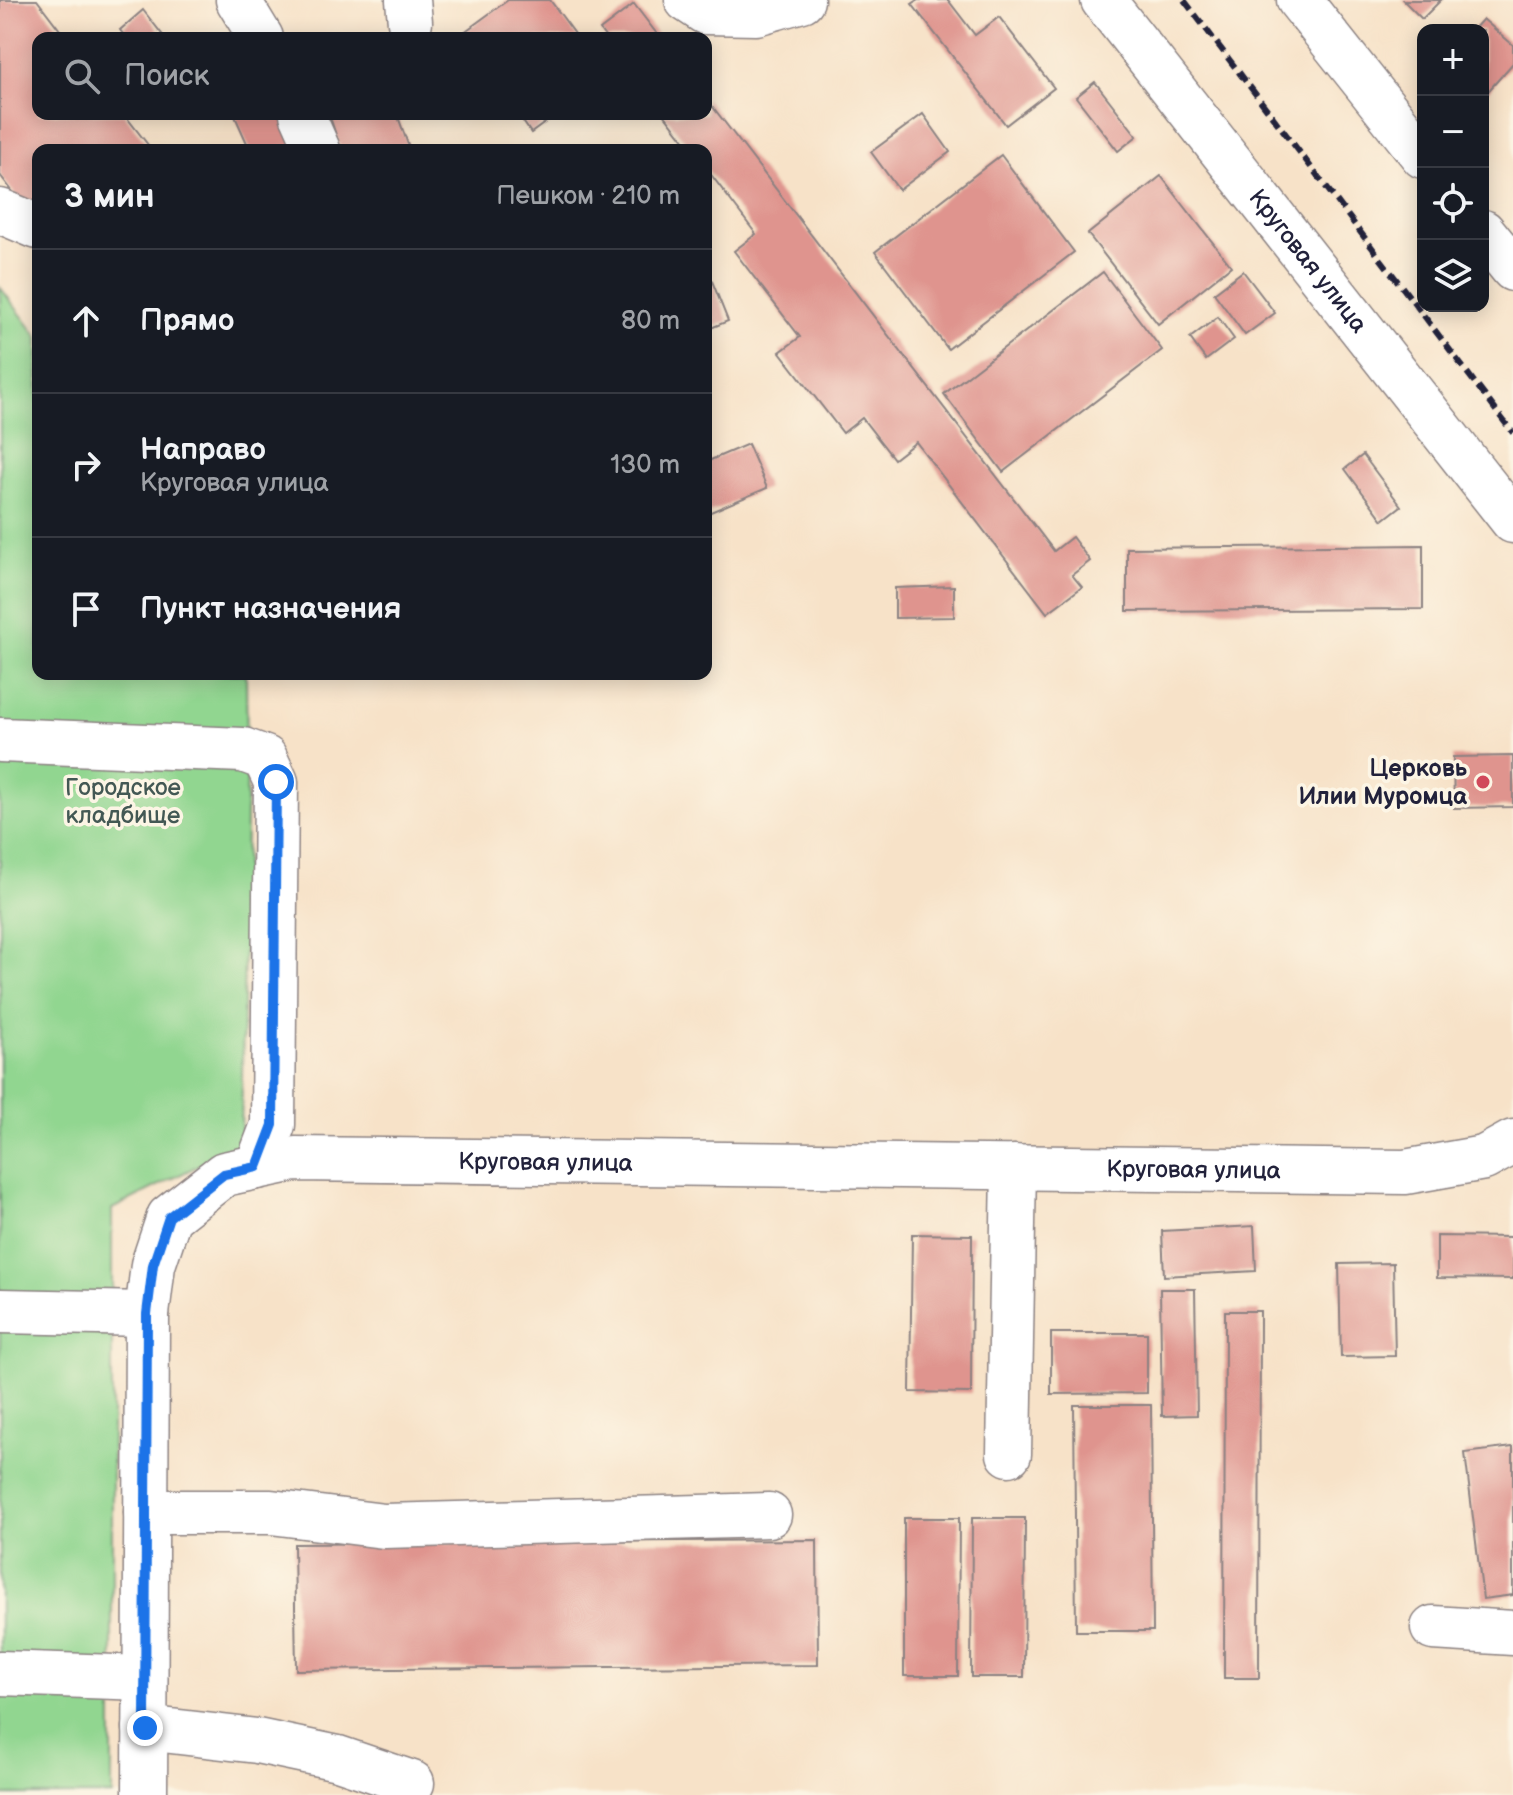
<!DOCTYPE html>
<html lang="ru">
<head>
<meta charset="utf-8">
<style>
	body { margin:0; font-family:"Balsamiq Sans",sans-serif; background:#242831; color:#f1f3f6 }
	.controls { position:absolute; right:24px; top:24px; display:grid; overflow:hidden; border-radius:16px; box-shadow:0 4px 20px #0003 }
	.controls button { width:72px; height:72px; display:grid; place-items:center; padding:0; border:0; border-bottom:2px solid #363941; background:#171b24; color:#f1f3f6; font:40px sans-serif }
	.stop { position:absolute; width:24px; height:24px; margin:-18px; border:6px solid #1a73e8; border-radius:50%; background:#fff }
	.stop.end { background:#1a73e8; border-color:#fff; box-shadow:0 2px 8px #0008 }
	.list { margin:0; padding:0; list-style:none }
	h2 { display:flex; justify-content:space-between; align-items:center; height:104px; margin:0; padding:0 32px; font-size:34px }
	h2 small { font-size:26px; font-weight:400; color:#9ea1a6 }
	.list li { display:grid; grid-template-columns:52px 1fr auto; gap:24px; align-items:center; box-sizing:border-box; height:144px; padding:0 32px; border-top:2px solid #363941 }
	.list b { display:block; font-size:30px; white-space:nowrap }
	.list p { margin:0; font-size:26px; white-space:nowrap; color:#9ea1a6 }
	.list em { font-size:26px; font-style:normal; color:#9ea1a6 }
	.icon { flex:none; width:44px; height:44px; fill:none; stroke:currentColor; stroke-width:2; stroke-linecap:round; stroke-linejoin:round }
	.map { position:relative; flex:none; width:1513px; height:1795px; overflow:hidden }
	.search { position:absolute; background:#171b24; box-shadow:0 4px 20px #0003; left:32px; top:32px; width:680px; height:88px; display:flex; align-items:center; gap:20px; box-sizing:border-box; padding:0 28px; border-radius:16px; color:#9ea1a6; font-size:30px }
	.panel { position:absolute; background:#171b24; box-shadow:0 4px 20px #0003; left:32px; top:144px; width:680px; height:536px; border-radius:16px }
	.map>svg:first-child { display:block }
	.green { fill:#91d690; stroke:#5a7c66; stroke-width:2 }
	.building { fill:#df948e }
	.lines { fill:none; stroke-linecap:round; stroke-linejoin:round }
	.minor-casing { stroke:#8c8282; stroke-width:47 }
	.minor { stroke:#fff; stroke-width:44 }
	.rail { stroke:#22223b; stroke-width:6; stroke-dasharray:12 6; stroke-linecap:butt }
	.route { stroke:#1a73e8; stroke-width:10 }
	.poi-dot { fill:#d1495b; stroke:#fcf5e5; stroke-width:3 }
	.labels { text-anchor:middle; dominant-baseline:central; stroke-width:7; stroke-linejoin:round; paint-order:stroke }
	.street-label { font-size:24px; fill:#22223b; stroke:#fcf5e5 }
	.poi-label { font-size:24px; font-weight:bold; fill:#22223b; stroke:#fcf5e5; text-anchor:end }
	.park-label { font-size:24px; fill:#435854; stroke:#fcf5e5 }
</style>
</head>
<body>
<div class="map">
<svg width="1513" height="1795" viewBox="0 0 1513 1795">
	<rect width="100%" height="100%" fill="#fcf5e5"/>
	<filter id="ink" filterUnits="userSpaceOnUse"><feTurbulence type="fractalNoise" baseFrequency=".0125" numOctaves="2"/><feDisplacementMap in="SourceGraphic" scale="16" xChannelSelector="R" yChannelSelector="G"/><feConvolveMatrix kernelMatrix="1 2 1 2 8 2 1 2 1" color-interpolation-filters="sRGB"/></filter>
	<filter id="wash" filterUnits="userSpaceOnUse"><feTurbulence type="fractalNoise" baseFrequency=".006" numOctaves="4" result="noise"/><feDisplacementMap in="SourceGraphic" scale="32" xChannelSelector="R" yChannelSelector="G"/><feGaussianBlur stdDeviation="1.8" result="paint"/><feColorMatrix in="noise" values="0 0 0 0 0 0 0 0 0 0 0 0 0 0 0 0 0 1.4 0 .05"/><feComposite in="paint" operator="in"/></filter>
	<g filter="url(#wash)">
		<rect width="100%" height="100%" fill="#f7e2c8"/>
		<polygon class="green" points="0,287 38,337 38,674 246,674 247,754 241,1144 112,1209 112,1795 0,1795"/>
		<g id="blocks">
			<g class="building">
				<polygon points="0,0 37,0 66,38 38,38 38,114 124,114 152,150 38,150 38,210 23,205 0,175"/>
				<polygon points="508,0 550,0 578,38 463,38 460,35"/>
				<polygon points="918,0 948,0 975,35 999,17 1054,88 1006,125 912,4"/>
				<polygon points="1403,0 1441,0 1422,19"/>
				<polygon points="634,4 660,38 606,38 600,30"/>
				<polygon points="143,10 165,38 126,38 120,30"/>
				<polygon points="1483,19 1513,45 1513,63 1483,97 1483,30 1473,30"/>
				<polygon points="1095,82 1137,136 1118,151 1076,97"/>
				<polygon points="706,98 1054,551 1072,537 1090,561 1072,575 1082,587 1047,613 916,442 894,459 862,418 843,433 780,352 800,337 734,251 756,234 706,168 706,150 692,150 664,114 706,114"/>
				<polygon points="234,114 285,114 301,150 250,150"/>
				<polygon points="329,114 397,114 410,150 341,150"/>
				<polygon points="518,114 557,114 531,133"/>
				<polygon points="923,114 950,152 899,190 871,152"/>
				<polygon points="1001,155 1074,252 948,349 875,252"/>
				<polygon points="1161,176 1231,266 1158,324 1088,234"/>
				<polygon points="706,266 728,321 706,330"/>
				<polygon points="1243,271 1275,313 1245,335 1214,293"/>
				<polygon points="1103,272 1162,350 1003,472 944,394"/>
				<polygon points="1218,317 1234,339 1206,360 1190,338"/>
				<polygon points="748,444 767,488 706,514 706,462"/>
				<polygon points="1363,455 1401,506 1383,520 1345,469"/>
				<polygon points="1423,545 1423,609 1127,611 1127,548"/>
				<polygon points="954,586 954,617 895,618 895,588"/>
				<polygon points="1513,756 1513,807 1454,808 1453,757"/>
				<polygon points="1254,1226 1256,1271 1164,1276 1162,1231"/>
				<polygon points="912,1234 972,1235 971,1393 910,1392"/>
				<polygon points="1437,1236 1513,1237 1513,1279 1437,1278"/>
				<polygon points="1393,1263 1395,1356 1341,1357 1339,1264"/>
				<polygon points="1160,1289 1195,1289 1197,1415 1162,1416"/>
				<polygon points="1225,1311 1260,1311 1259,1678 1224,1678"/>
				<polygon points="1051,1333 1147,1333 1147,1393 1051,1394"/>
				<polygon points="1074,1405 1151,1405 1153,1631 1076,1631"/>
				<polygon points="1513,1447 1513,1595 1483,1599 1465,1453"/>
				<polygon points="904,1518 959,1518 958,1676 904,1676"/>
				<polygon points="972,1518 1025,1518 1024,1677 971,1677"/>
				<polygon points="817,1540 818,1665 296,1670 294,1544"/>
			</g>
		</g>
	</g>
	<g filter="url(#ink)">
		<use href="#blocks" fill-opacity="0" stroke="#8c8282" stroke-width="2"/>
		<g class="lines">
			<g class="minor-casing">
				<g id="minor">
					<polyline points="238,0 261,38"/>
					<polyline points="408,0 410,22"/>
					<polyline points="687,0 705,12 756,13 802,0"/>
					<path id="s1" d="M1103,0L1513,521"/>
					<polyline points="1299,0 1423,156"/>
					<polyline points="302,114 318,150"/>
					<polyline points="0,211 38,227"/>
					<polyline points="1483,232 1513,269"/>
					<polyline points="0,740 243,750 265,758 276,782 273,1125 257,1167"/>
					<polyline points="0,1311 147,1314"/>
					<polyline points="1009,1454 1014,1167"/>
					<polyline points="146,1512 271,1512 384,1526 769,1515"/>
					<polyline points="1433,1628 1513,1633"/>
					<polyline points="0,1673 145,1678"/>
					<polyline points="145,1728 257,1741 338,1758 412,1783"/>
					<path id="s2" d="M145,1795L147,1314L153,1265L169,1217L224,1174L295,1159L1405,1172L1484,1158L1513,1142"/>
				</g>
			</g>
			<use href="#minor" class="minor"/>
			<polyline class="rail" points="1184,0 1513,433"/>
		</g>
	</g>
	<g class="lines" filter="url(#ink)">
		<polyline class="route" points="145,1728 147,1314 153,1265 169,1217 224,1174 257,1167 273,1125 276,782"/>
	</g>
	<circle class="poi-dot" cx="1483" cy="782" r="8"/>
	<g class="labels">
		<g class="street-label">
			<text stroke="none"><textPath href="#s1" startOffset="332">Круговая улица</textPath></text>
			<text stroke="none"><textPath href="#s2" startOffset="974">Круговая улица</textPath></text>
			<text stroke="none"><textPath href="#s2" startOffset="1622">Круговая улица</textPath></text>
		</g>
		<g class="poi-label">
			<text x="1467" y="768">Церковь<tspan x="1467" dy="28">Илии Муромца</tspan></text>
		</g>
		<g class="park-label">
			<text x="123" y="787">Городское<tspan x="123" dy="28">кладбище</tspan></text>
		</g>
	</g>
</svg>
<div class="controls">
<button>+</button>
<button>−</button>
<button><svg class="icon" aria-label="locate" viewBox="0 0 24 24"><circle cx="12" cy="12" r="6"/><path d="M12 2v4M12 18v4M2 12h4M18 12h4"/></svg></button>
<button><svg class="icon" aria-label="layers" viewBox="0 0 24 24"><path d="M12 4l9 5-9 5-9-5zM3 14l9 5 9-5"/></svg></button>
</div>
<div class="stop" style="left:276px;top:782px"></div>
<div class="stop end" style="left:145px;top:1728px"></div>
<div class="search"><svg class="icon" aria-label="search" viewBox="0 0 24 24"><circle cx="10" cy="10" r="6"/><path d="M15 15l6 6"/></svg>Поиск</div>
<section class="panel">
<h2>3 мин<small>Пешком · 210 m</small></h2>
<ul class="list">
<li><svg class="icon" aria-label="ahead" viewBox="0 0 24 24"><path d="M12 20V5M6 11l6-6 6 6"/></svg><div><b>Прямо</b></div><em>80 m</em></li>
<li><svg class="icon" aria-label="right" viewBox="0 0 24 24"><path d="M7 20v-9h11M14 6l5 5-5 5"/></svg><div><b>Направо</b><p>Круговая улица</p></div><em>130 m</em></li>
<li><svg class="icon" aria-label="arrive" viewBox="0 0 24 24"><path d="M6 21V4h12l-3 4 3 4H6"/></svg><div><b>Пункт назначения</b></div></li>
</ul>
</section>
</div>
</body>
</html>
